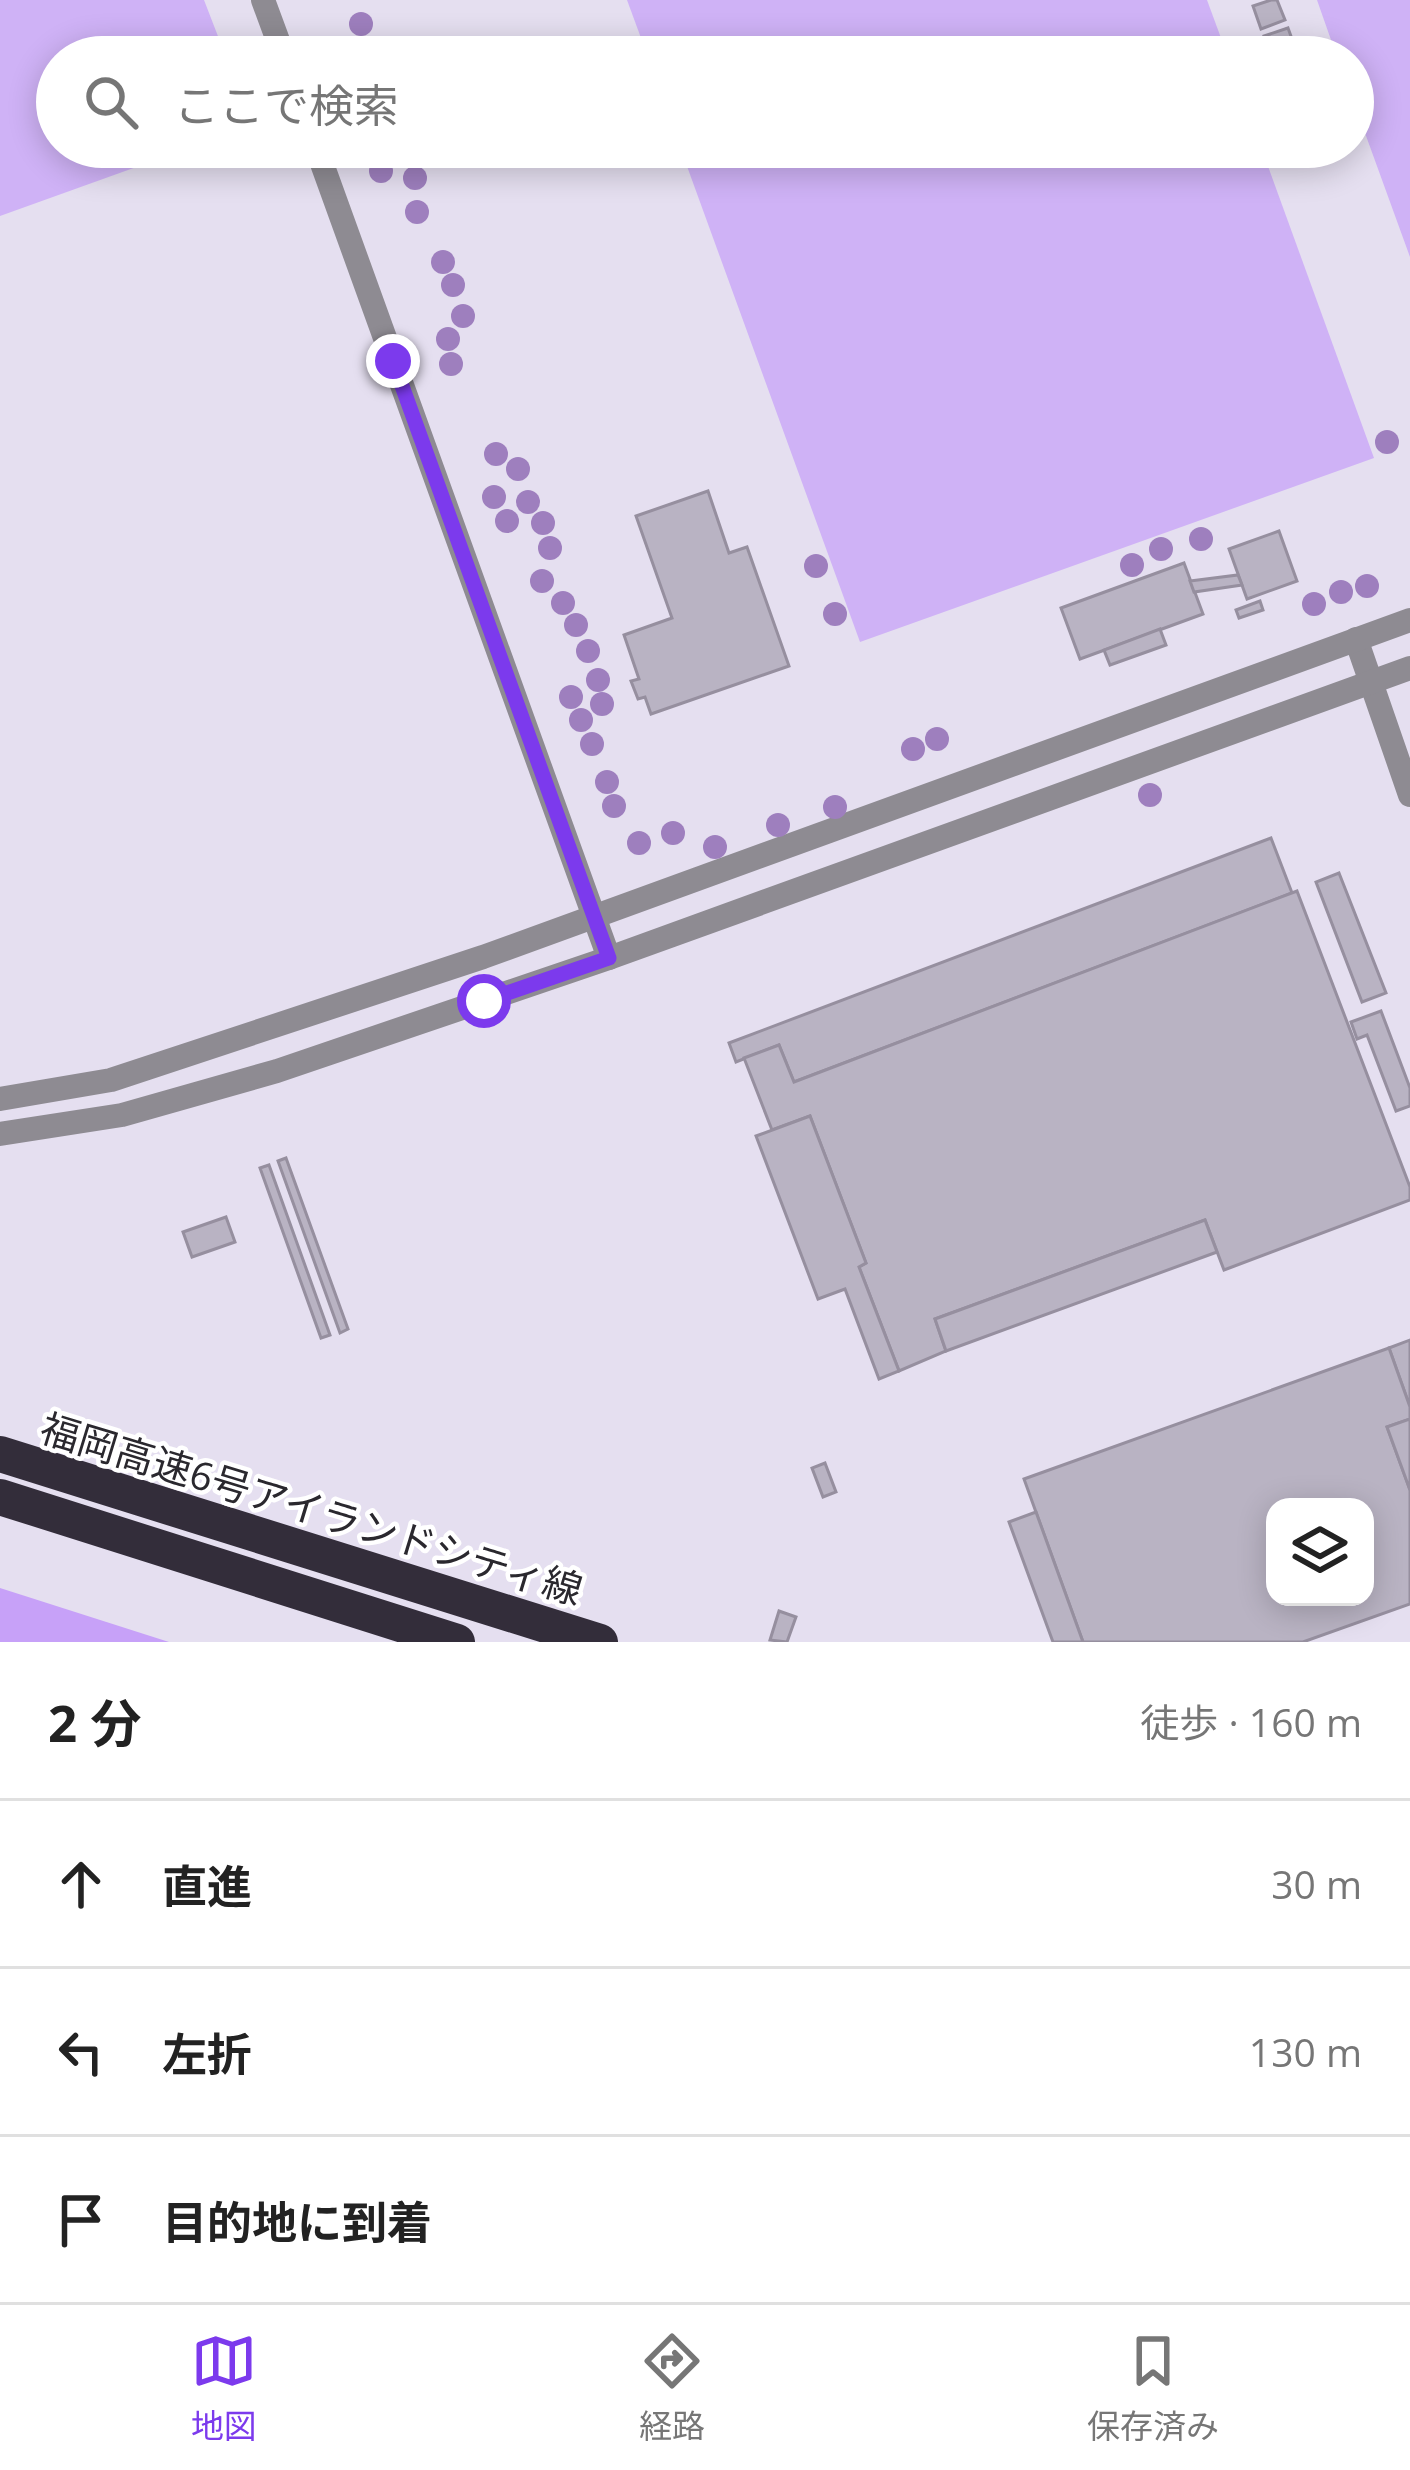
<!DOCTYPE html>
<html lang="ja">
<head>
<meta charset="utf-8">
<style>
	body { margin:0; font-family:"Open Sans","Noto Sans JP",sans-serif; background:#f6f6f6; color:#222 }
	.controls { position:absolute; right:36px; bottom:36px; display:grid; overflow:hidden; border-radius:24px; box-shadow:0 6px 30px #0003 }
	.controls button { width:108px; height:108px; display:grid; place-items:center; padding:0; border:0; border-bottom:3px solid #e0e0e0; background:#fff; color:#222; font:60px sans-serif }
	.stop { position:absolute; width:36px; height:36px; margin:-27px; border:9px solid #7c3aed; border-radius:50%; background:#fff }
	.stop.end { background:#7c3aed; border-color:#fff; box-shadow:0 3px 12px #0008 }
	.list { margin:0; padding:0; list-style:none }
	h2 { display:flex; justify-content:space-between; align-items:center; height:156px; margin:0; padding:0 48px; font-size:51px }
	h2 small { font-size:39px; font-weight:400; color:#767676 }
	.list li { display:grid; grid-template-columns:78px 1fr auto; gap:36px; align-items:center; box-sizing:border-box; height:168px; padding:0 48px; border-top:3px solid #e0e0e0 }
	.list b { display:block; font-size:45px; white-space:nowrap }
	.list em { font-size:39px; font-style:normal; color:#767676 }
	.icon { flex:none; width:66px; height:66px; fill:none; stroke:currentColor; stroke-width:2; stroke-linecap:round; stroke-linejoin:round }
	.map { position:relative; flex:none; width:1410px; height:1642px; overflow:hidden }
	.search { position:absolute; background:#fff; box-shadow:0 6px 30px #0003; left:36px; right:36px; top:36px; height:132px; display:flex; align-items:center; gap:30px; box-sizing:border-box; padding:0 42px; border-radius:66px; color:#767676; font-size:45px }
	.sheet { height:660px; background:#fff }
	nav { display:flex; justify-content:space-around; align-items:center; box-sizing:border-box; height:168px; border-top:3px solid #e0e0e0; background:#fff; font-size:33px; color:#767676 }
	nav a { display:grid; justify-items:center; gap:6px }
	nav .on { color:#7c3aed }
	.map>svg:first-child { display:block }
	.green { fill:#cfb2f6 }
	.water { fill:#c7a1f8 }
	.building { fill:#b9b3c3; stroke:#968f9f; stroke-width:3; fill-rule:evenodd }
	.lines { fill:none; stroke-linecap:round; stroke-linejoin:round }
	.tertiary { stroke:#8e8b92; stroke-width:24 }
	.motorway { stroke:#332d3a; stroke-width:36 }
	.tree { fill:#9e7fbe }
	.route { stroke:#7c3aed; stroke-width:15 }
	.labels { text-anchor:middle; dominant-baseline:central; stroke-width:9; stroke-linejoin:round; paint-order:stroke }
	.street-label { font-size:39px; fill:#2a282e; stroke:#fff }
</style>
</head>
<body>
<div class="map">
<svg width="1410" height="1642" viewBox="0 0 1410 1642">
	<rect width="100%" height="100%" fill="#e5dff0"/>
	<g class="green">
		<polygon points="0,0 204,0 226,57 57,57 57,147 192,147 0,216"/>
		<polygon points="627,0 1207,0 1228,57 648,57"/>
		<polygon points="1317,0 1410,0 1410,257 1353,100 1353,57 1337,57"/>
		<polygon points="680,147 1261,147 1374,458 860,642"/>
	</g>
	<polygon class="water" points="0,1588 169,1642 0,1642"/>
	<g class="building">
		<polygon points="1271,0 1277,0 1285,20 1261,29 1253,6"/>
		<polygon points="1288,28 1296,50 1271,57 1264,36"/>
		<polygon points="708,491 729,553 747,547 789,666 651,714 645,697 638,699 631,681 639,679 624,635 672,618 636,516"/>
		<polygon points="1279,531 1297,581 1247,599 1229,549"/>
		<polygon points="1184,563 1203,614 1080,659 1061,608"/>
		<polygon points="1238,575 1242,585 1194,592 1190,581"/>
		<polygon points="1260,601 1263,610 1239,618 1236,610"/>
		<polygon points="1160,629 1166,645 1110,665 1104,650"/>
		<polygon points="1271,838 1292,893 794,1082 779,1045 736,1062 729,1043"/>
		<polygon points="1339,873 1386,993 1362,1002 1316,882"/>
		<polygon points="1297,891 1410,1187 1410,1200 1224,1270 1205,1220 935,1319 946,1351 899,1371 859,1267 866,1263 810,1116 772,1130 744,1058 779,1045 794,1082"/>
		<polygon points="1381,1011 1410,1088 1410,1106 1396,1111 1367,1035 1357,1039 1351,1022"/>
		<polygon points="810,1116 866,1263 859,1267 899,1371 879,1379 845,1289 818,1299 756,1136"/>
		<polygon points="286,1158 348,1329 340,1333 278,1161"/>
		<polygon points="269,1165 330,1335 321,1338 260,1168"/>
		<polygon points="226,1217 235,1242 192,1257 183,1232"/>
		<polygon points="1205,1220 1217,1252 946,1351 935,1319"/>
		<polygon points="1410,1340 1410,1407 1389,1348"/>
		<path d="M1389,1348L1410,1407V1419L1387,1427L1410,1490V1604L1303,1642H1083L1024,1479ZM1275,1507H1365V1597H1275Z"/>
		<polygon points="1410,1419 1410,1490 1387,1427"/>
		<polygon points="825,1463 836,1492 823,1497 812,1468"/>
		<polygon points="1036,1512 1083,1642 1053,1642 1009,1522"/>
		<polygon points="779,1611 796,1617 787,1642 770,1640"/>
	</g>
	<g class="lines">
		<g class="tertiary">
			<polyline points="263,0 284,57"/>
			<polyline points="316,147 609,958"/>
			<polyline points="1356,639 1410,795"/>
			<polyline points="0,1099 111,1080 483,957 1410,620"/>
			<polyline points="0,1134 122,1115 277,1071 609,958 1410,668"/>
		</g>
		<g class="motorway">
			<polyline points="0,1454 600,1642"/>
			<polyline points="0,1497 457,1642"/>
		</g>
	</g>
	<g class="tree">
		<circle cx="361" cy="24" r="12"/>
		<circle cx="381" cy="171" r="12"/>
		<circle cx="415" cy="178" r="12"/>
		<circle cx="417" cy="212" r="12"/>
		<circle cx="443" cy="262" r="12"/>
		<circle cx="453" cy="285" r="12"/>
		<circle cx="463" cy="316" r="12"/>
		<circle cx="448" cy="339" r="12"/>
		<circle cx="451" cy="364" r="12"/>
		<circle cx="1387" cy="442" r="12"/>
		<circle cx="496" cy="454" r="12"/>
		<circle cx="518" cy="469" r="12"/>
		<circle cx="494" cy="497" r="12"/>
		<circle cx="528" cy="502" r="12"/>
		<circle cx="507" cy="521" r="12"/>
		<circle cx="543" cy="523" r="12"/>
		<circle cx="1201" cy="539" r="12"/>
		<circle cx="550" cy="548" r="12"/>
		<circle cx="1161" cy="549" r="12"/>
		<circle cx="1132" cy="565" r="12"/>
		<circle cx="816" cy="566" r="12"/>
		<circle cx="542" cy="581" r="12"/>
		<circle cx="1367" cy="586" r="12"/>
		<circle cx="1341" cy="592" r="12"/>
		<circle cx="563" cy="603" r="12"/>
		<circle cx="1314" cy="604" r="12"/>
		<circle cx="835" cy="614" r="12"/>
		<circle cx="576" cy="625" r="12"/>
		<circle cx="588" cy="651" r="12"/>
		<circle cx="598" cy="680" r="12"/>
		<circle cx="571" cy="697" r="12"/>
		<circle cx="602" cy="704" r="12"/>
		<circle cx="581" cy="720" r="12"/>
		<circle cx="937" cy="739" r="12"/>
		<circle cx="592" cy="744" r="12"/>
		<circle cx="913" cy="749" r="12"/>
		<circle cx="607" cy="782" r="12"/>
		<circle cx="1150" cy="795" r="12"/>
		<circle cx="614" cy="806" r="12"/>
		<circle cx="835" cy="807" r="12"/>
		<circle cx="778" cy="825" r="12"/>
		<circle cx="673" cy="833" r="12"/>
		<circle cx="639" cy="843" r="12"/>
		<circle cx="715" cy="847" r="12"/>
	</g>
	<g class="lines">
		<polyline class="route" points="393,361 609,958 484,1001"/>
	</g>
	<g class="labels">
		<g class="street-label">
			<text transform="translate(312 1508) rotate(17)">福岡高速6号アイランドシティ線</text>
		</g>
	</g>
</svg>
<div class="controls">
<button><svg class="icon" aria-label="layers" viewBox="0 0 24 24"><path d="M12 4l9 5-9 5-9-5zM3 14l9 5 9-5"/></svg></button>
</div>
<div class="stop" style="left:484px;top:1001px"></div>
<div class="stop end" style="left:393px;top:361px"></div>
<div class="search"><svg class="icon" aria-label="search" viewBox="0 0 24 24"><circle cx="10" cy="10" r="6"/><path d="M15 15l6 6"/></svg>ここで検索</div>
</div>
<section class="sheet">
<h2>2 分<small>徒歩 · 160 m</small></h2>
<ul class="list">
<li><svg class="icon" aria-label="ahead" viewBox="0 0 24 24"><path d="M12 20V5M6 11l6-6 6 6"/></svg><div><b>直進</b></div><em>30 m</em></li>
<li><svg class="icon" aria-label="left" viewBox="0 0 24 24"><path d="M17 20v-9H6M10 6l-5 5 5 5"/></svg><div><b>左折</b></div><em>130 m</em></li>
<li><svg class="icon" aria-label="arrive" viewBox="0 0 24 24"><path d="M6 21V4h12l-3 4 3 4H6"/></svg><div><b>目的地に到着</b></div></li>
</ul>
</section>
<nav>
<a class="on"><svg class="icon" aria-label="map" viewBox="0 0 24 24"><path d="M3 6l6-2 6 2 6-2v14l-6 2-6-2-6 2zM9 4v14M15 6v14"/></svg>地図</a>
<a><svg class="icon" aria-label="directions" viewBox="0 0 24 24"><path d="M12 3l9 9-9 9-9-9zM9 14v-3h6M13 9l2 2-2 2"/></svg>経路</a>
<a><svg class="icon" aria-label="saved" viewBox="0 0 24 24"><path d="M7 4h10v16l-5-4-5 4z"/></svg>保存済み</a>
</nav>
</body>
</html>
